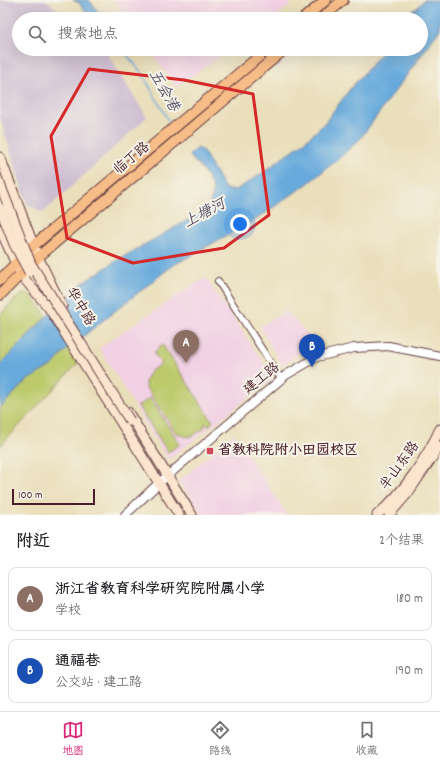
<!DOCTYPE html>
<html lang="zh">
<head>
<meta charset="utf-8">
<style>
	body { margin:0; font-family:Dekko,"LXGW WenKai TC",sans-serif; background:#f2f2f2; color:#202124 }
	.scale { position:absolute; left:12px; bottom:10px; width:83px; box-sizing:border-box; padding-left:4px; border:2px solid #4a1f2b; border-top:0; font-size:11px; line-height:14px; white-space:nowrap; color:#4a1f2b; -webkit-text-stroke:3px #f7f3e8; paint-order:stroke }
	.you { position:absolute; left:240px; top:224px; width:14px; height:14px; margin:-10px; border:3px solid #fff; border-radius:50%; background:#1a73e8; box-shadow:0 0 0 6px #1a73e833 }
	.badge { display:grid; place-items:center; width:26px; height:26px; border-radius:50%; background:#db2777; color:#fff; font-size:13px; font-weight:700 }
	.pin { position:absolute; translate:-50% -33px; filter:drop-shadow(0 1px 2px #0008) }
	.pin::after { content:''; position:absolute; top:21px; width:14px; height:12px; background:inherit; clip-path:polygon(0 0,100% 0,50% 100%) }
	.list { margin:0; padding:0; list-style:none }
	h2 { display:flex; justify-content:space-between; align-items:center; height:52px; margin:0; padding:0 16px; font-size:17px }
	h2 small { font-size:13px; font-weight:400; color:#757577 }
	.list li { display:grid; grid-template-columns:26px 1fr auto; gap:12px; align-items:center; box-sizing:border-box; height:64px; margin:0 8px 8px; padding:0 8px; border:1px solid #e0e0e0; border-radius:8px }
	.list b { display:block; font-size:15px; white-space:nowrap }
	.list p { margin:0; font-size:13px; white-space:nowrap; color:#757577 }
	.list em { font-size:13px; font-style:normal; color:#757577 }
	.icon { flex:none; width:22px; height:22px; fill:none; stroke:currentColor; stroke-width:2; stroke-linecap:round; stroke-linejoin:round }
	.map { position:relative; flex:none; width:440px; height:515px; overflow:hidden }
	.search { position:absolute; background:#fff; box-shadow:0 4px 16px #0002; left:12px; right:12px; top:12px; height:44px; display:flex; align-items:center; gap:10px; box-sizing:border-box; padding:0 14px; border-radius:22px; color:#757577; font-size:15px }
	.sheet { height:196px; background:#fff }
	nav { display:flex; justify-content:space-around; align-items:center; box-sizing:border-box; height:56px; border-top:1px solid #e0e0e0; background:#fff; font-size:11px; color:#757577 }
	nav a { display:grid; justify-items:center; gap:2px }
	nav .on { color:#db2777 }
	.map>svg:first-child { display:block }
	.built { fill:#f1d0e3 }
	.industrial { fill:#cebed1 }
	.green { fill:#bcca6c; stroke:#83744c }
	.water { fill:#67aadc; stroke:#586484 }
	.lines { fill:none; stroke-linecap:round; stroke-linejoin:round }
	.stream { stroke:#67aadc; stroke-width:1.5 }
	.minor-casing { stroke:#623c41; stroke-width:8 }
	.tertiary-casing { stroke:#623c41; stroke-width:10 }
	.secondary-casing { stroke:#623c41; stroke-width:11 }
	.primary-casing { stroke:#623c41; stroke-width:12 }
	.minor { stroke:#fff; stroke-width:6 }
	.tertiary { stroke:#fff; stroke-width:8 }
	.secondary { stroke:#fce5cf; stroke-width:9 }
	.primary { stroke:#f7bd88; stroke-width:10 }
	.secondary-bridge-casing { stroke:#623c41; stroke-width:11; stroke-linecap:butt }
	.secondary-bridge { stroke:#fce5cf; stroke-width:9 }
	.marked { fill:none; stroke:#d62828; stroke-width:3; stroke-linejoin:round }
	.poi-dot { fill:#d1495b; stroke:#f7f3e8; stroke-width:1.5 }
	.labels { text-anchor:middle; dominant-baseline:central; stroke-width:4; stroke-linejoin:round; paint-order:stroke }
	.street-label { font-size:14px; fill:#4a1f2b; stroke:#f7f3e8 }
	.poi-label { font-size:14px; font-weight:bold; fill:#4a1f2b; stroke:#f7f3e8; text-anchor:start }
	.water-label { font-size:15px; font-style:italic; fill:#545069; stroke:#f7f3e8 }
</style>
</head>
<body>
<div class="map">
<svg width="440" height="515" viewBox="0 0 440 515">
	<rect width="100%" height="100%" fill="#f7f3e8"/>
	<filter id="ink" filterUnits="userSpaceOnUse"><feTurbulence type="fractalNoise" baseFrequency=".025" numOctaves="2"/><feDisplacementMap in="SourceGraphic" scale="8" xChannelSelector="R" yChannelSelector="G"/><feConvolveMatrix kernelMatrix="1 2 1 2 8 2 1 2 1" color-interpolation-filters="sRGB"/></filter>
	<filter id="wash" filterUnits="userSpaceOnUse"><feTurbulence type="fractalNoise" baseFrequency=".012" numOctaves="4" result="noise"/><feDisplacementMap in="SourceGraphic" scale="16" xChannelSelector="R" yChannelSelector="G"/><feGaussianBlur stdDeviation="0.9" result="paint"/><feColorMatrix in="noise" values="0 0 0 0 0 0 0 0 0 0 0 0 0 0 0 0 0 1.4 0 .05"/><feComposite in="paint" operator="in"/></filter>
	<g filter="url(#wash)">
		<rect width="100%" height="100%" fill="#eadfbb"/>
		<g class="built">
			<polygon points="114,0 288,0 291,5 272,19 128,19"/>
			<polygon points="149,49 230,49 176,87"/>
			<polygon points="205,277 274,378 168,460 99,348"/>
			<polygon points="286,311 316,344 282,365 260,327"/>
			<polygon points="234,434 287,515 202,515 179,481"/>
		</g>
		<polygon class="industrial" points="0,0 46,0 69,19 19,19 19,49 104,49 147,117 43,213 27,204 0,118"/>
		<g class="green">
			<path d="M29,293L44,312L78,363L0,446V315C9,306 16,295 29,293Z"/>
			<path d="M162,344L213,422L208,426L205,423L204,428L194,435L187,437L176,433L145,386C145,374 152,370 161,364L154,353Z"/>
			<polygon points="150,398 180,444 168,452 138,406"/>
		</g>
		<g class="water">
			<polygon points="73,0 89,0 104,19 92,19 79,3"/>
			<path d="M424,0H440V29L436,35L360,139L337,160L307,184L258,218L172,266L91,330L63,353L53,365L26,381L0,408V365L42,321L84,282L116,261L200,213C227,192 205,173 189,155L198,148L203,151L224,187L228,190H236L261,174L304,142L323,125L350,89L385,49H421V19H408L412,10L416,9Z"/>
		</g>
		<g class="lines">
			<polyline class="stream" points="122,49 142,73 171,125"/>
		</g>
	</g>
	<g filter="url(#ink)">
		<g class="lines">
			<g class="minor-casing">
				<polyline id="minor" points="218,281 281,379"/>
			</g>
			<g class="tertiary-casing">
				<polyline id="tertiary" points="125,515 159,483 286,375 317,357 354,348 388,346 440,356"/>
			</g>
			<g class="secondary-casing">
				<g id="secondary">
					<polyline points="0,157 38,257 62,306"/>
					<polyline points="0,229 21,275 49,308 179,515"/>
					<polyline points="128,412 192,515"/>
					<path d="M377,515C403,493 426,459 440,429"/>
					<polyline points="389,515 408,493 440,446"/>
				</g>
			</g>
			<g class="primary-casing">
				<g id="primary">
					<polyline points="303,19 326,0"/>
					<polyline points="321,19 343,0"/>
					<polyline points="0,280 33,246 268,49"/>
					<polyline points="0,295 38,257 285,49"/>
				</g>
			</g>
			<use href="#minor" class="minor"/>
			<use href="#tertiary" class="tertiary"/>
			<use href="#secondary" class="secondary"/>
			<use href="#primary" class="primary"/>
			<g class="secondary-bridge-casing">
				<g id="secondary-bridge">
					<polyline points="0,184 31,264 130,421"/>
					<polyline points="0,208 14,244 29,272"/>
				</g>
			</g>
			<use href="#secondary-bridge" class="secondary-bridge"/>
		</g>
	</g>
	<path class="marked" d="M89,69L184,80L253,94L269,215L224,248L133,263L67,238L51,136Z"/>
	<rect class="poi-dot" x="206" y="447" width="8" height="8" rx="2"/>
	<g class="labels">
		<g class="street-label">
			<text transform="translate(132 159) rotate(-40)">临丁路</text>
			<text transform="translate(80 307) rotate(59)">华中路</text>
			<text transform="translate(262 379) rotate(-39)">建工路</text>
			<text transform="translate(400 466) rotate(-54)">半山东路</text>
		</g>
		<g class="poi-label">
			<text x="218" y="451">省教科院附小田园校区</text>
		</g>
		<g class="water-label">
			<text transform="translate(163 91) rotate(60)">五会港</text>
			<text transform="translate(205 214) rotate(-28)">上塘河</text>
		</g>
	</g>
</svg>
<div class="scale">100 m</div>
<div class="you"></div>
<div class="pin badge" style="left:186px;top:363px;background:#8d6e63">A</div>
<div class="pin badge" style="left:312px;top:367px;background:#1a4fb4">B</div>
<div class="search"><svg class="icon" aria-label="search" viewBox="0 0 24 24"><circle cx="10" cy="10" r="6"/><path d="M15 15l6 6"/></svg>搜索地点</div>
</div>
<section class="sheet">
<h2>附近<small>2个结果</small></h2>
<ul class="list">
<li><span class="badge" style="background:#8d6e63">A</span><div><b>浙江省教育科学研究院附属小学</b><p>学校</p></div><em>180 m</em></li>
<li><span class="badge" style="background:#1a4fb4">B</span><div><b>通福巷</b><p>公交站 · 建工路</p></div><em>190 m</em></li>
</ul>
</section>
<nav>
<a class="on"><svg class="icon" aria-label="map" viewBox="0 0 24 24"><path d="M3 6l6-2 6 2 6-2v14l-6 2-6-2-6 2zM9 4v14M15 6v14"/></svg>地图</a>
<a><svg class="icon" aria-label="directions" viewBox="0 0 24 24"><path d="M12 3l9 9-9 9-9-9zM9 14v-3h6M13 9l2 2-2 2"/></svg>路线</a>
<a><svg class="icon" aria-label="saved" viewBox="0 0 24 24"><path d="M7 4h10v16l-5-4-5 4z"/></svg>收藏</a>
</nav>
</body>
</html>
